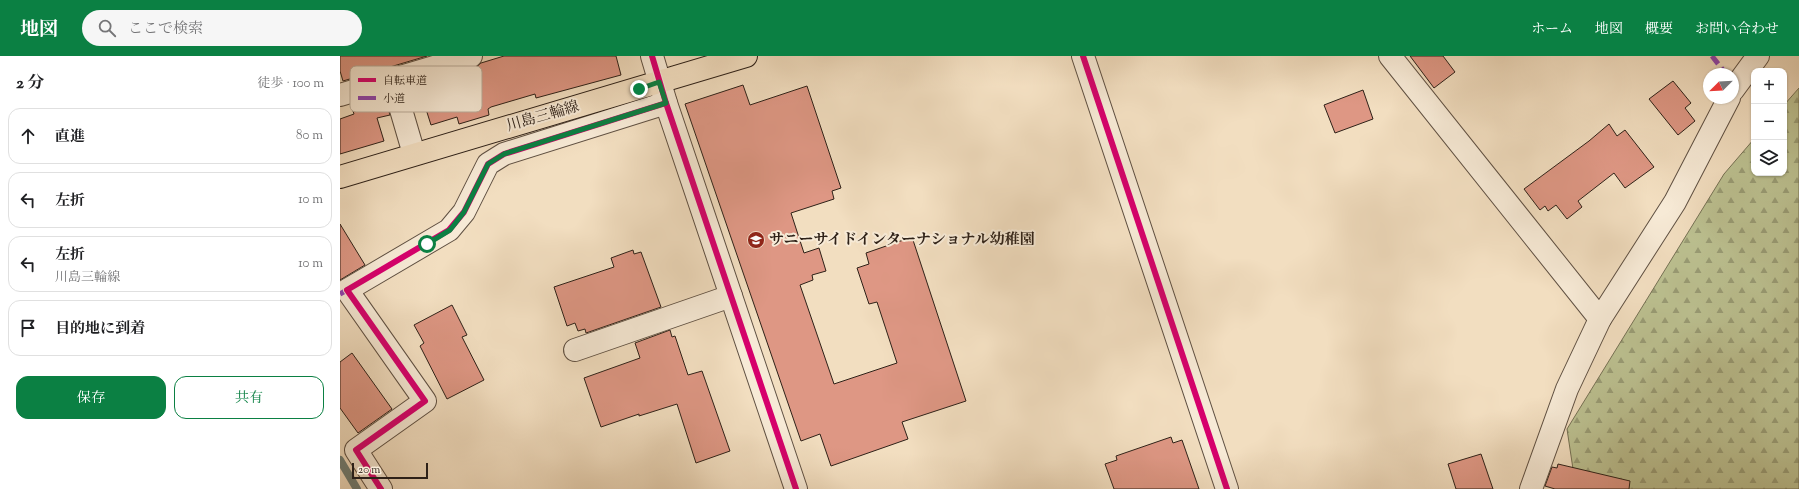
<!DOCTYPE html>
<html lang="ja">
<head>
<meta charset="utf-8">
<style>
	body { margin:0; font-family:"Sorts Mill Goudy","Noto Serif JP",serif; background:#f6f6f6; color:#202124 }
	.controls { position:absolute; right:12px; top:12px; display:grid; overflow:hidden; border-radius:8px; box-shadow:0 1px 3px #0004 }
	.controls button { width:36px; height:36px; display:grid; place-items:center; padding:0; border:0; border-bottom:1px solid #e0e0e0; background:#fff; color:#202124; font:20px sans-serif }
	.compass { position:absolute; left:1363px; top:12px; width:36px; height:36px; border-radius:50%; background:#fff; box-shadow:0 1px 3px #0004; rotate:246deg }
	.scale { position:absolute; left:12px; bottom:10px; width:76px; box-sizing:border-box; padding-left:4px; border:2px solid #2e2118; border-top:0; font-size:11px; line-height:14px; white-space:nowrap; color:#2e2118; -webkit-text-stroke:3px #f7ead6; paint-order:stroke }
	.stop { position:absolute; width:12px; height:12px; margin:-9px; border:3px solid #0b8043; border-radius:50%; background:#fff }
	.stop.end { background:#0b8043; border-color:#fff; box-shadow:0 1px 4px #0008 }
	.list { margin:0; padding:0; list-style:none }
	h2 { display:flex; justify-content:space-between; align-items:center; height:52px; margin:0; padding:0 16px; font-size:17px }
	h2 small { font-size:13px; font-weight:400; color:#757577 }
	.list li { display:grid; grid-template-columns:26px 1fr auto; gap:12px; align-items:center; box-sizing:border-box; height:56px; margin:0 8px 8px; padding:0 8px; border:1px solid #e0e0e0; border-radius:12px }
	.list b { display:block; font-size:15px; white-space:nowrap }
	.list p { margin:0; font-size:13px; white-space:nowrap; color:#757577 }
	.list em { font-size:13px; font-style:normal; color:#757577 }
	.actions { display:flex; gap:8px; padding:12px 16px }
	.actions a { flex:1; padding:9px 0; border:1px solid #0b8043; border-radius:12px; text-align:center; font-size:14px; color:#0b8043 }
	.actions .main { background:#0b8043; color:#fff }
	.icon { flex:none; width:22px; height:22px; fill:none; stroke:currentColor; stroke-width:2; stroke-linecap:round; stroke-linejoin:round }
	.map { position:relative; flex:none; width:1459px; height:433px; overflow:hidden }
	header { display:flex; align-items:center; gap:24px; box-sizing:border-box; height:56px; padding:0 20px; background:#0b8043; color:#fff }
	header strong { font-size:19px }
	nav { display:flex; gap:22px; margin-inline-start:auto; font-size:14px }
	.search { width:280px; height:36px; background:#f6f6f6; display:flex; align-items:center; gap:10px; box-sizing:border-box; padding:0 14px; border-radius:22px; color:#757577; font-size:15px }
	main { display:flex }
	aside { flex:1; background:#fff }
	.map>svg:first-child { display:block }
	.forest { fill:url(#forest-firs); stroke:#757154 }
	.lines { fill:none; stroke-linecap:round; stroke-linejoin:round }
	.stream { stroke:#6f7e76; stroke-width:8 }
	.building { fill:#de9784; stroke:#2e2118 }
	.minor-casing { stroke:#5f5042; stroke-width:24 }
	.primary-casing { stroke:#2e2118; stroke-width:24 }
	.minor { stroke:#f7ead6; stroke-width:22 }
	.primary { stroke:#f2dec0; stroke-width:22 }
	.quiet { stroke:#8e44ad; stroke-width:5; stroke-dasharray:10 5; stroke-linecap:butt }
	.cycleway-casing { stroke:#f7ead6; stroke-width:8 }
	.cycleway { stroke:#d6006c; stroke-width:6 }
	.route { stroke:#0b8043; stroke-width:5 }
	.labels { text-anchor:middle; dominant-baseline:central; stroke-width:4; stroke-linejoin:round; paint-order:stroke }
	.street-label { font-size:15px; fill:#2e2118; stroke:#f7ead6 }
	.poi-label { font-size:15px; font-weight:bold; fill:#2e2118; stroke:#f7ead6; text-anchor:start }
	.key { fill:#f7ead6; stroke:#bbae9d; stroke-width:1 }
	.key-label { font-size:11px; fill:#2e2118 }
</style>
</head>
<body>
<header>
<strong>地図</strong>
<div class="search"><svg class="icon" aria-label="search" viewBox="0 0 24 24"><circle cx="10" cy="10" r="6"/><path d="M15 15l6 6"/></svg>ここで検索</div>
<nav><a>ホーム</a><a>地図</a><a>概要</a><a>お問い合わせ</a></nav>
</header>
<main>
<aside>
<h2>2 分<small>徒歩 · 100 m</small></h2>
<ul class="list">
<li><svg class="icon" aria-label="ahead" viewBox="0 0 24 24"><path d="M12 20V5M6 11l6-6 6 6"/></svg><div><b>直進</b></div><em>80 m</em></li>
<li><svg class="icon" aria-label="left" viewBox="0 0 24 24"><path d="M17 20v-9H6M10 6l-5 5 5 5"/></svg><div><b>左折</b></div><em>10 m</em></li>
<li><svg class="icon" aria-label="left" viewBox="0 0 24 24"><path d="M17 20v-9H6M10 6l-5 5 5 5"/></svg><div><b>左折</b><p>川島三輪線</p></div><em>10 m</em></li>
<li><svg class="icon" aria-label="arrive" viewBox="0 0 24 24"><path d="M6 21V4h12l-3 4 3 4H6"/></svg><div><b>目的地に到着</b></div></li>
</ul>
<div class="actions"><a class="main">保存</a><a>共有</a></div>
</aside>
<div class="map">
<svg width="1459" height="433" viewBox="0 0 1459 433">
	<defs>
		<pattern id="forest-firs" width="22" height="20" patternUnits="userSpaceOnUse"><rect width="22" height="20" fill="#bcc191"/><path d="M5 1l3.5 6h-7zM16 11l3.5 6h-7z" fill="#999c75"/></pattern>
	</defs>
	<rect width="100%" height="100%" fill="#f2dec0"/>
	<filter id="stains"><feTurbulence type="fractalNoise" baseFrequency=".005" numOctaves="4"/><feColorMatrix values="0 0 0 0 .2 0 0 0 0 .09 0 0 0 0 .02 0 0 0 .5 -.17"/></filter>
	<radialGradient id="worn" r=".72"><stop offset=".6" stop-color="#630" stop-opacity="0"/><stop offset="1" stop-color="#630" stop-opacity=".3"/></radialGradient>
	<polygon class="forest" points="1459,32 1459,433 1236,433 1227,373 1384,118 1414,83 1414,117 1444,117 1444,49"/>
	<g class="lines">
		<polyline class="stream" points="0,404 17,433"/>
	</g>
	<g class="building">
		<polygon points="0,0 87,0 3,25 0,15"/>
		<polygon points="164,0 276,0 281,19 196,42 195,38 151,51 148,53 149,59 119,68 117,61 91,69 85,50 74,53 68,32 135,12 141,7"/>
		<polygon points="1070,0 1103,0 1115,16 1094,32"/>
		<polygon points="1333,25 1351,47 1345,52 1355,65 1338,79 1309,43"/>
		<polygon points="403,29 410,49 467,30 501,132 492,135 494,143 451,157 464,197 479,192 486,215 472,219 473,224 460,229 494,328 557,307 537,246 529,248 517,212 529,208 526,197 572,181 626,345 562,366 568,383 491,410 480,378 461,385 345,48"/>
		<polygon points="1023,34 1033,63 995,77 984,49"/>
		<polygon points="44,39 50,59 37,62 44,85 0,98 0,63 14,58 11,49"/>
		<polygon points="1269,68 1277,80 1285,74 1314,111 1285,132 1274,117 1238,145 1242,151 1227,163 1216,149 1208,155 1205,150 1200,154 1184,133 1249,85"/>
		<polygon points="0,168 25,209 0,224"/>
		<polygon points="293,194 294,198 301,196 321,251 246,277 245,273 238,275 235,267 227,270 214,231 274,211 271,202"/>
		<polygon points="112,249 127,279 122,281 144,324 107,343 80,290 84,287 74,269"/>
		<polygon points="330,274 332,281 335,280 348,319 362,315 390,395 356,407 337,348 299,360 299,358 261,371 244,322 300,302 295,287"/>
		<polygon points="12,297 52,353 18,377 0,352 0,306"/>
		<polygon points="831,381 833,387 842,384 859,433 774,433 765,408 777,404 776,400"/>
		<polygon points="1141,398 1153,433 1116,433 1108,408"/>
		<polygon points="1218,408 1290,425 1289,433 1215,433 1205,430 1212,411 1217,412"/>
	</g>
	<g class="lines">
		<g class="minor-casing">
			<g id="minor">
				<polyline points="312,0 326,47 456,433"/>
				<polyline points="743,0 887,433"/>
				<polyline points="1050,0 1260,263"/>
				<polyline points="52,23 74,98"/>
				<polyline points="1393,34 1418,0"/>
				<polyline points="0,39 131,0"/>
				<polyline points="235,294 391,240"/>
				<polyline points="41,433 16,394 85,345 7,234 109,174 124,156 148,108 164,98 326,47"/>
				<polyline points="1191,433 1227,333 1260,263 1335,146 1389,42"/>
			</g>
		</g>
		<g class="primary-casing">
			<polyline id="primary" points="0,121 406,0"/>
		</g>
		<use href="#minor" class="minor"/>
		<use href="#primary" class="primary"/>
		<g class="quiet">
			<polyline points="1372,0 1386,18"/>
			<polyline points="1393,26 1396,29"/>
			<polyline points="0,238 7,234"/>
		</g>
		<g class="cycleway-casing">
			<g id="cycleway">
				<polyline points="312,0 326,47 456,433"/>
				<polyline points="743,0 887,433"/>
				<polyline points="41,433 16,394 85,345 7,234 109,174 124,156 148,108 164,98 326,47"/>
			</g>
		</g>
		<use href="#cycleway" class="cycleway"/>
	</g>
	<g class="lines">
		<polyline class="route" points="87,188 110,174 124,156 148,108 164,98 326,47 319,26 299,33"/>
	</g>
	<defs>
		<g id="school-disc" transform="scale(0.9)"><circle r="9.5" fill="#8f2418" stroke="#f7ead6"/><path d="M0-5L7-2L0 1L-7-2ZM-4 1L0 2.5L4 1V4Q0 6-4 4Z" fill="#fff"/></g>
	</defs>
	<g fill-rule="evenodd">
		<use href="#school-disc" x="416" y="184"/>
	</g>
	<g class="labels">
		<g class="street-label">
			<text transform="translate(203 61) rotate(-16)">川島三輪線</text>
		</g>
		<g class="poi-label">
			<text x="429" y="184">サニーサイドインターナショナル幼稚園</text>
		</g>
	</g>
	<rect x="10" y="10" width="132" height="46" rx="6" class="key"/>
	<rect x="18" y="22" width="18" height="4" fill="#d6006c"/>
	<rect x="18" y="40" width="18" height="4" fill="#8e44ad"/>
	<g class="key-label">
		<text x="43" y="28">自転車道</text>
		<text x="43" y="46">小道</text>
	</g>
	<rect width="100%" height="100%" filter="url(#stains)"/>
	<rect width="100%" height="100%" fill="url(#worn)"/>
</svg>
<div class="controls">
<button>+</button>
<button>−</button>
<button><svg class="icon" aria-label="layers" viewBox="0 0 24 24"><path d="M12 4l9 5-9 5-9-5zM3 14l9 5 9-5"/></svg></button>
</div>
<svg class="compass" viewBox="-18 -18 36 36"><path d="M0-13l5 13h-10z" fill="#e53935"/><path d="M0 13l5-13h-10z" fill="#757577"/></svg>
<div class="scale">20 m</div>
<div class="stop" style="left:87px;top:188px"></div>
<div class="stop end" style="left:299px;top:33px"></div>
</div>
</main>
</body>
</html>
